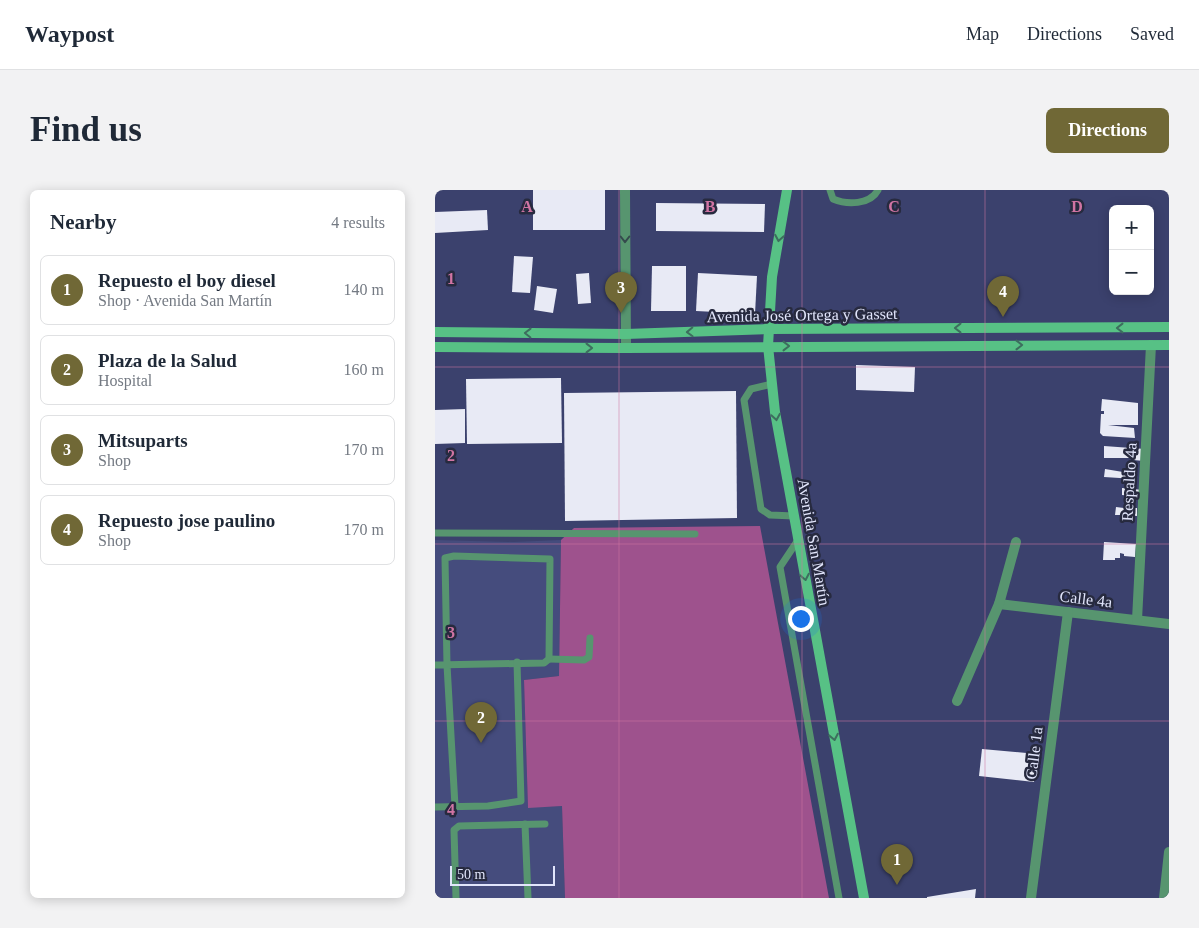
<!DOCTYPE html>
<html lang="en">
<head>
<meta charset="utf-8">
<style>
	body { margin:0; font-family:Georgia,serif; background:#f2f2f3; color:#1f2937 }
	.controls { position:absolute; right:15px; top:15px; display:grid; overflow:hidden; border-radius:8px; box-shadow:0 2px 12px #0003 }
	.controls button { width:45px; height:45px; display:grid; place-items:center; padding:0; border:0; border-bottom:1px solid #e0e1e3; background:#fff; color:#1f2937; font:25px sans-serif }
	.scale { position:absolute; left:15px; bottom:12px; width:105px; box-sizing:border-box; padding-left:5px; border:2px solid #e1e5fb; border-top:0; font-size:14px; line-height:18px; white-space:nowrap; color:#e1e5fb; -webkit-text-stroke:4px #272a3f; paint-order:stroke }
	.you { position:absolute; left:365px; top:428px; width:18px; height:18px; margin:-12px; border:4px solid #fff; border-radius:50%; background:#1a73e8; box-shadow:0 0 0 8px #1a73e833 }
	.badge { display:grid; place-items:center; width:32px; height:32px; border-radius:50%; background:#706836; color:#fff; font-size:16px; font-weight:700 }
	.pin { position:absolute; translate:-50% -41px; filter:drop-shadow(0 1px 2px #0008) }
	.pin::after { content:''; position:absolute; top:26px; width:18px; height:15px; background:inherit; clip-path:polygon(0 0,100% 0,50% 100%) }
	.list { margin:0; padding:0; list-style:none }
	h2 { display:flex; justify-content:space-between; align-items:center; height:65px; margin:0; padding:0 20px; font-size:21px }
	h2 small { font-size:16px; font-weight:400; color:#747a83 }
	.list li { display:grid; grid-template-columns:32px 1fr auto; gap:15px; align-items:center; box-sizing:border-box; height:70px; margin:0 10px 10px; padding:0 10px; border:1px solid #e0e1e3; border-radius:8px }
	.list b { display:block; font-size:19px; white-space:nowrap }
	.list p { margin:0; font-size:16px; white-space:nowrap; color:#747a83 }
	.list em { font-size:16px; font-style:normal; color:#747a83 }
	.map { position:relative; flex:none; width:734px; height:708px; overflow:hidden; border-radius:8px }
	header { display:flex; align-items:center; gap:30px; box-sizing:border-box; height:70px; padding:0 25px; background:#fff; border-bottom:1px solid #e0e1e3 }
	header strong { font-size:24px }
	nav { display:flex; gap:28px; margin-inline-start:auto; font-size:18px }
	.intro { display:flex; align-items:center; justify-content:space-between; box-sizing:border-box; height:120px; padding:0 30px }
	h1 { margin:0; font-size:35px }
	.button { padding:12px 22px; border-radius:8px; background:#706836; color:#fff; font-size:18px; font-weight:700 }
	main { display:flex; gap:30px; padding:0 30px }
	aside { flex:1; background:#fff; border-radius:8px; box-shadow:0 2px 12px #0003 }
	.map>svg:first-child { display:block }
	.built { fill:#454c7d }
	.green { fill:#9e528d }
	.building { fill:#e8eaf5 }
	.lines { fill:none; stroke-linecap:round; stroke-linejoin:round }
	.lane { stroke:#57956f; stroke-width:7 }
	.street { stroke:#57956f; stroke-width:10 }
	.secondary { stroke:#57c185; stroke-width:10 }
	.oneway { stroke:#3d6e5e }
	.oneway2 { stroke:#354a4d }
	.grid { fill:none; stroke:#d074a3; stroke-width:1; stroke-opacity:0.55 }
	.labels { text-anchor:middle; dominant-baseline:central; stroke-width:5; stroke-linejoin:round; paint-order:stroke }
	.street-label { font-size:16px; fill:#e1e5fb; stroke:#272a3f }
	.grid-label { font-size:16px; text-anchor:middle; font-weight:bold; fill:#d074a3; stroke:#272a3f; stroke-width:5; stroke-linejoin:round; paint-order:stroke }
</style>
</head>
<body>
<header>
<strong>Waypost</strong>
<nav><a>Map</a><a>Directions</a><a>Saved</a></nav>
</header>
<div class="intro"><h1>Find us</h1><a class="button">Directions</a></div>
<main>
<aside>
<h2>Nearby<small>4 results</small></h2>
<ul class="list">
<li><span class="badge">1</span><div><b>Repuesto el boy diesel</b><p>Shop · Avenida San Martín</p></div><em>140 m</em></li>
<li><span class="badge">2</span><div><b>Plaza de la Salud</b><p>Hospital</p></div><em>160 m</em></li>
<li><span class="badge">3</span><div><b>Mitsuparts</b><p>Shop</p></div><em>170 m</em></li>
<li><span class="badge">4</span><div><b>Repuesto jose paulino</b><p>Shop</p></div><em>170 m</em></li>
</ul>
</aside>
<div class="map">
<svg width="734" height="708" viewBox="0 0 734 708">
	<rect width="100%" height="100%" fill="#3b416d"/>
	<polygon class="built" points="0,350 78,352 126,350 124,486 89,490 93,617 127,616 130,708 0,708"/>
	<polygon class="green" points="325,336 394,708 130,708 127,616 93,618 89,490 124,486 126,350 139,338"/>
	<g class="building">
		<rect x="98" y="0" width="72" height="40"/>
		<polygon points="221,13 330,14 329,42 221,41"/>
		<polygon points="52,20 53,40 0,43 0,22"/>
		<polygon points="79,66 98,67 95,103 77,102"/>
		<polygon points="217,76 251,76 251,121 216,121"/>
		<polygon points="154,83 156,113 143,114 141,84"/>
		<polygon points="263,83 322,86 320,124 261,121"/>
		<polygon points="102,96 122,99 118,123 99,120"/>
		<polygon points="421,175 480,177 479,202 421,200"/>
		<polygon points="126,188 127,253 32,254 31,189"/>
		<polygon points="301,201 302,328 130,331 129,203"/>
		<polygon points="667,209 703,213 703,235 673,235 699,238 700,248 668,246 665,243 666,224 669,224 669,221 666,221"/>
		<polygon points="30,219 30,253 0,254 0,220"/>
		<polygon points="669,256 710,259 709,271 698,270 698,268 669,268"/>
		<polygon points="670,279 700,284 700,289 669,287"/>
		<polygon points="687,298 708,300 708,307 687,305"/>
		<polygon points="681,317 689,318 688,325 680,325"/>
		<polygon points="690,318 702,318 702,326 690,325"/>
		<polygon points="669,352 701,354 700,367 689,366 689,364 685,363 685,368 680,368 680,370 668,370"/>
		<polygon points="547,559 602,564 599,592 544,586"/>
		<polygon points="541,699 540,708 492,708 492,707"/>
	</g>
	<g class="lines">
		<g class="lane">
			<path d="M395,0L398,9C412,15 435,15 443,0"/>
			<polyline points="337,194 316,199 309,210 326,319 335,325 359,326"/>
			<polyline points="0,343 260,344"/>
			<polyline points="363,350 345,377 404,708"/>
			<polyline points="114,469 149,470 154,467 155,448"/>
			<polyline points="0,475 109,473 114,469 115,369 19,366 10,368 12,475 20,616"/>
			<polyline points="0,617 53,616 86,611 82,472"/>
			<polyline points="90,634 93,708"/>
			<polyline points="21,708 19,640 24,636 110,634"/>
		</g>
		<g class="street">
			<polyline points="190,0 191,158"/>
			<polyline points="564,414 734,434"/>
			<polyline points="702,430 716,155"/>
			<polyline points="522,511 564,414 581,352"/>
			<polyline points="596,708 633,422"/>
			<polyline points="729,708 734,662"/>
		</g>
		<g class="secondary">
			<polyline points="352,0 337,87 333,156 340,222 429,708"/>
			<polyline points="0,142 191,144 335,139 734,137"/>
			<polyline points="0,157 191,158 734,155"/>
		</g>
	</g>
	<defs><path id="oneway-chevron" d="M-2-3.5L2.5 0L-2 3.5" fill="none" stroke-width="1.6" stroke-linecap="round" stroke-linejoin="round" transform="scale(1.25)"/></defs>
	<g class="oneway">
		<use href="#oneway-chevron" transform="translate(344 48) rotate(100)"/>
		<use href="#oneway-chevron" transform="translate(523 138) rotate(180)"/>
		<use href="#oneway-chevron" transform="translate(685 138) rotate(180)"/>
		<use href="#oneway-chevron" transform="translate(255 142) rotate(178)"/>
		<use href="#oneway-chevron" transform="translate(93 143) rotate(-179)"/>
		<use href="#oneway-chevron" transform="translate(584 155)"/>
		<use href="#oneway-chevron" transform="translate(351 156)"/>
		<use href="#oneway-chevron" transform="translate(154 158)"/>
		<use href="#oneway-chevron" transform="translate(341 227) rotate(81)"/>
		<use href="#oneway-chevron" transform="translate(370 387) rotate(79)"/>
		<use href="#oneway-chevron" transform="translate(399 547) rotate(79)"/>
	</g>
	<use class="oneway2" href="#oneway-chevron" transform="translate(190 49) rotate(90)"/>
	<path class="grid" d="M184,0V708M367,0V708M550,0V708M0,177H734M0,354H734M0,531H734"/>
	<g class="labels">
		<g class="street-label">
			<text transform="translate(367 125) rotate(-1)">Avenida José Ortega y Gasset</text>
			<text transform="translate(694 292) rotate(-87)">Respaldo 4a</text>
			<text transform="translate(379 352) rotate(80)">Avenida San Martín</text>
			<text transform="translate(651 409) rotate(7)">Calle 4a</text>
			<text transform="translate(599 563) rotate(-83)">Calle 1a</text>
		</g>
	</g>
	<g class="grid-label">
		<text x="92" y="22">A</text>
		<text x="275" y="22">B</text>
		<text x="459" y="22">C</text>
		<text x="642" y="22">D</text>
		<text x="16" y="94">1</text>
		<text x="16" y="271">2</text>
		<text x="16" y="448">3</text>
		<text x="16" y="625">4</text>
	</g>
</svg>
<div class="controls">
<button>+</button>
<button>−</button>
</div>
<div class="scale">50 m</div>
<div class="you"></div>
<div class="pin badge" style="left:462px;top:695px">1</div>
<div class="pin badge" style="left:46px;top:553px">2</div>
<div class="pin badge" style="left:186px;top:123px">3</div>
<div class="pin badge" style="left:568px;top:127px">4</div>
</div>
</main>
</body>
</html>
